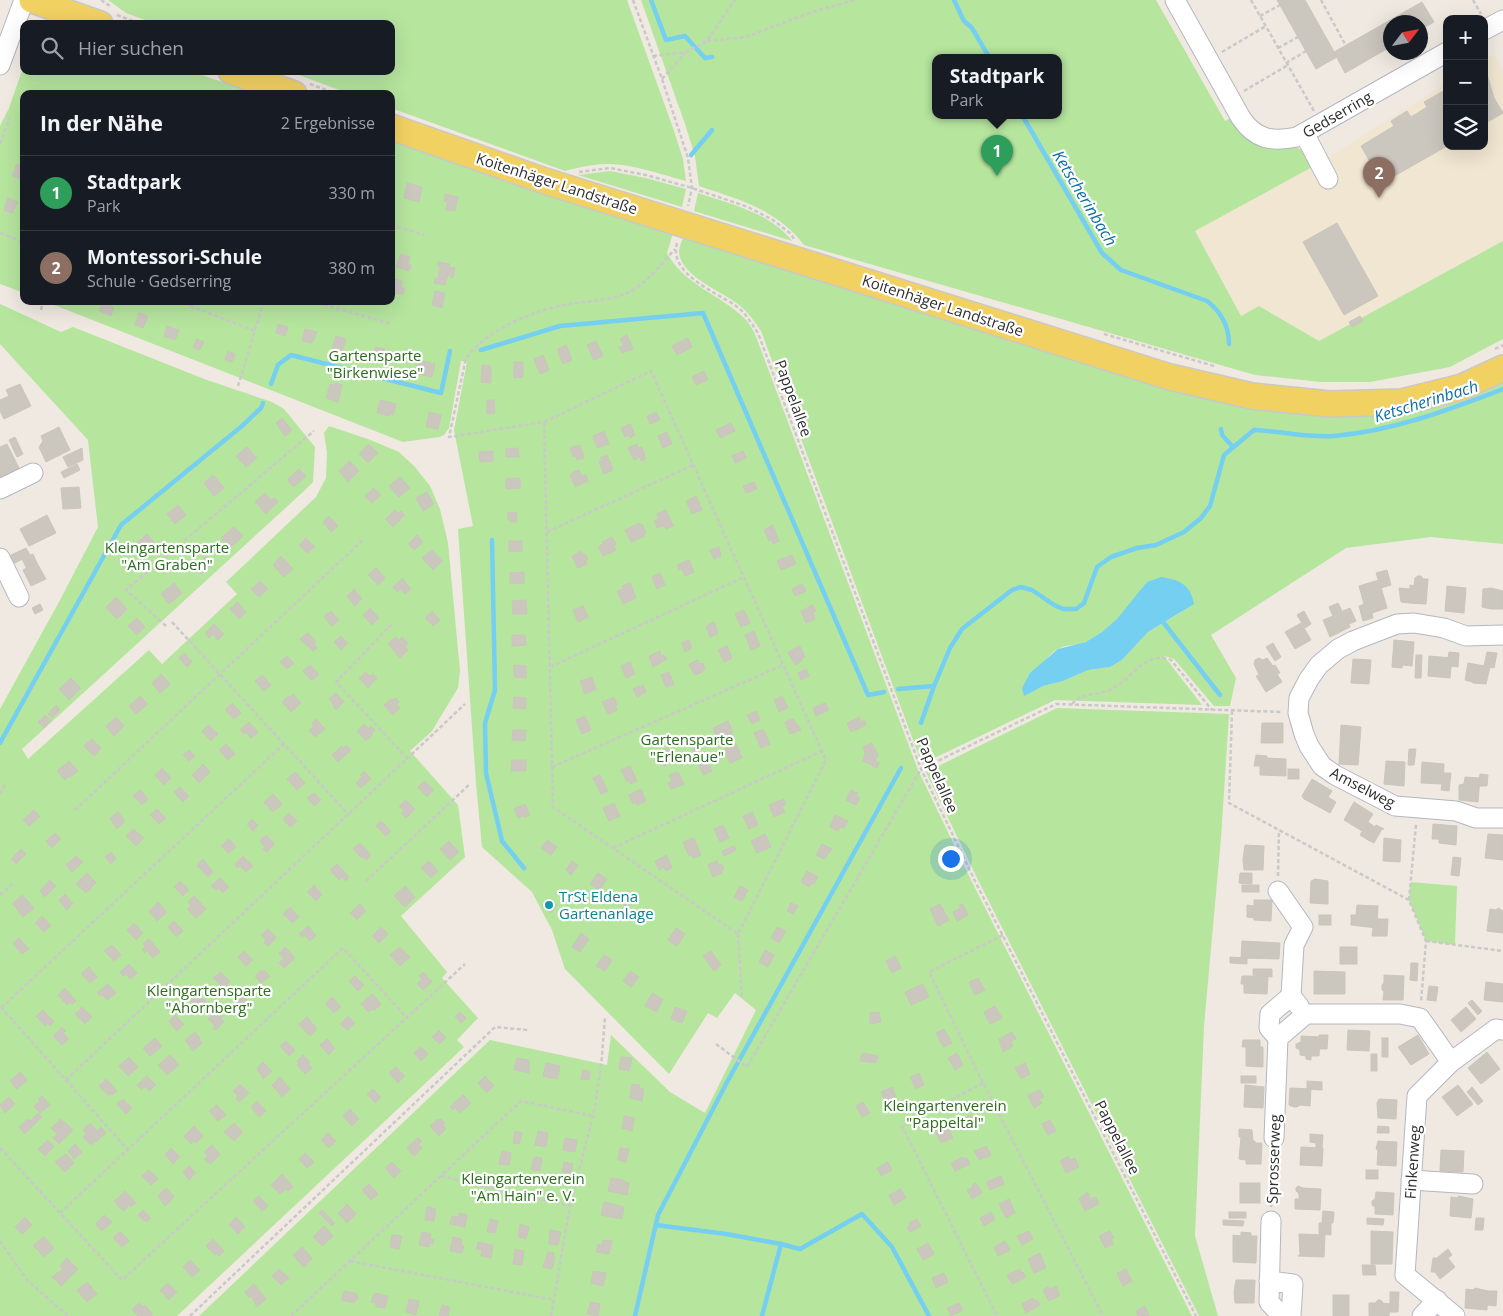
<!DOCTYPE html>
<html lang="de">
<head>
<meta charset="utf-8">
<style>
	body { margin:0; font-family:"Open Sans",sans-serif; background:#242831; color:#f1f3f6 }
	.controls { position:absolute; right:15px; top:15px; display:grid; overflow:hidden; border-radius:10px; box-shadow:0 5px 20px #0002 }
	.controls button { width:45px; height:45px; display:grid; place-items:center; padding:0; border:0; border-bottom:1px solid #363941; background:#171b24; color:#f1f3f6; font:25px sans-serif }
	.compass { position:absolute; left:1383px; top:15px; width:45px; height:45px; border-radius:50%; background:#171b24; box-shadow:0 5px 20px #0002; rotate:58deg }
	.you { position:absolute; left:950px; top:858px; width:18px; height:18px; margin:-12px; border:4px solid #fff; border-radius:50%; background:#1a73e8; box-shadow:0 0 0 8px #1a73e833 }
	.badge { display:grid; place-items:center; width:32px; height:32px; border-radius:50%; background:#4264fb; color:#fff; font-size:16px; font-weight:700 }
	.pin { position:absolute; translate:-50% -41px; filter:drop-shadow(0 1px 2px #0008) }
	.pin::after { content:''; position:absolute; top:26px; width:18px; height:15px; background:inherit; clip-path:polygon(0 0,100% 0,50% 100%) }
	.popup { position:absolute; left:932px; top:54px; width:130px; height:65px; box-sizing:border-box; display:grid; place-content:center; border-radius:10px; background:#171b24; filter:drop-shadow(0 1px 4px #0005); font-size:16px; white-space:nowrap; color:#9ea1a6 }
	.popup b { font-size:19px; color:#f1f3f6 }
	.popup::after { content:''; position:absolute; left:50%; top:100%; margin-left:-10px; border:10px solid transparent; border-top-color:#171b24 }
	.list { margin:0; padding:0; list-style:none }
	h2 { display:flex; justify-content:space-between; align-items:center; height:65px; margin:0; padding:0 20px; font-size:21px }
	h2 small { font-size:16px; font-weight:400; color:#9ea1a6 }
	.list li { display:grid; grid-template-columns:32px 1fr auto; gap:15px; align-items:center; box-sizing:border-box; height:75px; padding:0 20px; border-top:1px solid #363941 }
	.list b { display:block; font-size:19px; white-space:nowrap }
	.list p { margin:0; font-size:16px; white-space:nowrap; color:#9ea1a6 }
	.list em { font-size:16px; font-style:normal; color:#9ea1a6 }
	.icon { flex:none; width:28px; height:28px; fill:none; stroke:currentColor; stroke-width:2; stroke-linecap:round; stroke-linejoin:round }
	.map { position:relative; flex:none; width:1503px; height:1316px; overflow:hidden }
	.search { position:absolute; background:#171b24; box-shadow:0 5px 20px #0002; left:20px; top:20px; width:375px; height:55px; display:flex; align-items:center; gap:12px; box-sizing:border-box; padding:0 18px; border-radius:10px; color:#9ea1a6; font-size:19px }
	.panel { position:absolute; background:#171b24; box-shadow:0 5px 20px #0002; left:20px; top:90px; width:375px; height:215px; border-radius:10px }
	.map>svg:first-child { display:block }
	.education { fill:#f0e6d1 }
	.green { fill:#b6e59e; fill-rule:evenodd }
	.water { fill:#75cff0 }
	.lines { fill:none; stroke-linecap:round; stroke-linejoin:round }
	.stream { stroke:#75cff0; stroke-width:4.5 }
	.building { fill:#cbc7bf; stroke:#cbc5ba }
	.minor-casing { stroke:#b4b7c1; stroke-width:21 }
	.major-casing { stroke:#c9c9c9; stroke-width:28 }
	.path { stroke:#c9c9c9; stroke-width:2.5; stroke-dasharray:4 2.5; stroke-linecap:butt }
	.minor { stroke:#fff; stroke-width:19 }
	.major { stroke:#f2d163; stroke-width:25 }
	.culture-dot { fill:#0f9aa8; stroke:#fff; stroke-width:2 }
	.labels { text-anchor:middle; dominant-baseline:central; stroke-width:4.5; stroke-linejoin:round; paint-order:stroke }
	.street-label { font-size:15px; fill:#2e2e2e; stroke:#fff }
	.park-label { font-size:15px; fill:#2c6e1b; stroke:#fff }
	.culture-label { font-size:15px; fill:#0d838f; stroke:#fff; text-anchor:start }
	.water-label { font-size:16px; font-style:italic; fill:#0d6fa3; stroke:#fff }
</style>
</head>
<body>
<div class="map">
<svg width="1503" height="1316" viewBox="0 0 1503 1316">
	<rect width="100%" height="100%" fill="#efe9e1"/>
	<polygon class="education" points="1494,54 1503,71 1503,241 1319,341 1259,306 1241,316 1195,231 1314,166 1447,83 1447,146 1484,146 1484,60"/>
	<g class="green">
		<path d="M108,0H627L673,128L683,159L686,181C663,175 632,164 608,164C594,164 580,167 565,171L391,108V94H350L288,71H391V24H156L126,13Z"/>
		<path d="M641,0H1156L1225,121L1233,117L1294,146L1301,150L1314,166L1195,231L1241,316L1259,306L1319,341L1503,241V339L1450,367L1370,382H1321L1255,375L804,245C776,209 740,200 699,186L695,156L685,124ZM936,57H1058V115H936Z"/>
		<polygon points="24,65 24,71 191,71 213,79 265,94 24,94 24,293 0,284 0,126 9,108"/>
		<path d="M391,135L674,230L667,253C685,286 720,294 744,318C749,322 752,329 755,334L918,770L972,882L1192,1316H199L490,1040L607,1065L611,1035L670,1092L705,1113L756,1010L735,993L717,1018L708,1013L669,1074L565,969L552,930L532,892L482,847L476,783L458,529L473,526L454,430L467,362L461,361L449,428L444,435L439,437L403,442L44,301H391Z"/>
		<polygon points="610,171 646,178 686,189 682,207 578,175"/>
		<path d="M698,193C730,204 771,213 792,241L694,211Z"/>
		<path d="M685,234L1262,407L1324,417L1393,415L1444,406L1503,382V544L1431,537L1346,548L1211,635L1236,678L1230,706H1214L1174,659L1164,656L1202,705L1055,700L922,764L761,331C754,321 748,312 739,305C722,291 681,277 679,252C679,246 683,239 685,234ZM1147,582L1183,611L1148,632L1122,660L1110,667L1088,670L1063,681L1043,686L1024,695C1032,682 1044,656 1058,649C1067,644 1078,646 1088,641C1113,628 1131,604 1147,582Z"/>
		<polygon points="0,304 61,332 73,327 207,380 272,402 284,409 315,447 313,482 304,491 22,749 28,759 149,650 162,664 237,594 226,582 316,497 326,478 327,453 324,433 329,426 368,439 399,452 415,467 430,486 440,509 448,543 460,671 458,688 432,731 410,751 458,805 465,857 401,916 447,972 442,978 478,1018 457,1040 464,1047 177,1316 0,1316 0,709 59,602 98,527 88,440 0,344"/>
		<polygon points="1057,708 1229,714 1221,838 1204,1026 1195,1236 1218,1316 1199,1316 978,880 926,772"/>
		<polygon points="1411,882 1457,886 1455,945 1426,941 1409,900"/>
	</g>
	<path class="water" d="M1161,577C1180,580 1190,584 1194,604L1148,632L1122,660L1110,667L1088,670L1063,681L1043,686L1024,696L1022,688L1030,673L1058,649L1086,642L1102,632L1117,619L1147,582Z"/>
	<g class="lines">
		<g class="stream">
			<polyline points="651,0 666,40 685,36 705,58 712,57"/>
			<polyline points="954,0 964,21 972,28 989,57"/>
			<path d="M1022,115L1102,253L1121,270L1207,301C1221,312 1229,326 1229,344"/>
			<polyline points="691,155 712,130"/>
			<polyline points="481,350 560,326 703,313 868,695 884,692"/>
			<polyline points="271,384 278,365 291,355 441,393 450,351"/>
			<polyline points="1221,429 1222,435 1233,447"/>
			<polyline points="492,540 495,690 485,723 486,773 502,841 524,868"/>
			<polyline points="1163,622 1220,695"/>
			<polyline points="898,689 934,686"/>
			<path d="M921,723L934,686L950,648L962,629L1012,590L1021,587L1032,590L1054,605L1063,609H1076L1084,603L1097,567L1111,557L1137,548L1156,545L1184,532L1201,518L1210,506L1224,455L1254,430C1280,431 1307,438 1334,436C1393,431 1448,410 1503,389"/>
			<polyline points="0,743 121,525 242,426 261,408 263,403"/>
			<polyline points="656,1225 726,1234 781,1244 762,1316"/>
			<polyline points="781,1244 800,1249 862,1214 892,1247 929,1316"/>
			<polyline points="635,1316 658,1215 726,1084 901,768"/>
		</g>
	</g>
	<g class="building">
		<polygon points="1277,0 1305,0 1337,57 1316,69"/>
		<polygon points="1422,2 1434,22 1420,30 1420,22 1390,22 1390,47 1345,73 1334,52"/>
		<polygon points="1485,67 1494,98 1503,113 1484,124"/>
		<polygon points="1447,89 1447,146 1382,183 1361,146 1394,126 1391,121 1407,111 1411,117 1427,107 1424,102"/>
		<polygon points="17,164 24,166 24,180 12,176"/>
		<polygon points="407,183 422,187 419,202 404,198"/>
		<polygon points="445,194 458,197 455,211 446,210 448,201 444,201"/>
		<polygon points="8,198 18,202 12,213 4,210"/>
		<polygon points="1337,223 1378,296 1344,315 1303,242"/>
		<polygon points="401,254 410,257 408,264 411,265 409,271 396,267"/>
		<polygon points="438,262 450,264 449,267 455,268 453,278 450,277 450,275 448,274 445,285 434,283 435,278 438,279 440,266 438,266"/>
		<polygon points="391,278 402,281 401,288 405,288 403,295 391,292"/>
		<polygon points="435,291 445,293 442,308 432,305"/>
		<polygon points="102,303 114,307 111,316 99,311"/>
		<polygon points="139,313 148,316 143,328 135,325"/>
		<polygon points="1360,316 1363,321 1352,327 1349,322"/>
		<polygon points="278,324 288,327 285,336 276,333"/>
		<polygon points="167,326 179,330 175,340 164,336"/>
		<polygon points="305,329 317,332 312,343 302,341"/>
		<polygon points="627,335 633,349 622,353 619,347 624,346 620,339"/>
		<polygon points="336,336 346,339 342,352 332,349"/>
		<polygon points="688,338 692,347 677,355 672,346"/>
		<polygon points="197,339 204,342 200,350 193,347"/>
		<polygon points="596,341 603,356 594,360 587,345"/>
		<polygon points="566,345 572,360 563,364 558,352 559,351 558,349"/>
		<polygon points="375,347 385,349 382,362 373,360"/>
		<polygon points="228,351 235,354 232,362 225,360"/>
		<polygon points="543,355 549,370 540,374 534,359"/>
		<polygon points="418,360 435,364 432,377 415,373"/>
		<polygon points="514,362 523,362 523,377 514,378"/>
		<polygon points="482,365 491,366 491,383 481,382"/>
		<polygon points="704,371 708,380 696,385 692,377"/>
		<polygon points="336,383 342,385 338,402 326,398 330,384 335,385"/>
		<polygon points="20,384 31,406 4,419 0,411 0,400 9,396 6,390"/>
		<polygon points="380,400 396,404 393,415 390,414 389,416 377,413"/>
		<polygon points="487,400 494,400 495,413 487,414"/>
		<polygon points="429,412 441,415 438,429 426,427"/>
		<polygon points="656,412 660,420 650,424 647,416"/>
		<polygon points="282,418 292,430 285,436 276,423"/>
		<polygon points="731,423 735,431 720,438 716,430"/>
		<polygon points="630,424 635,435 630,438 629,435 625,437 621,428"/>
		<polygon points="59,427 70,450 46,462 39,447 43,441 41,436"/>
		<polygon points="604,431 609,444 597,448 593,436"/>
		<polygon points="667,432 672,444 663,448 658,436"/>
		<polygon points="15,437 23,454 17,457 9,440"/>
		<polygon points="7,444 20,470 0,480 0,447"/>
		<polygon points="369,444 378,453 368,463 359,454"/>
		<polygon points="637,444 639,448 642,447 645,455 644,455 646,459 641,461 640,457 634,460 628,448"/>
		<polygon points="580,445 584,458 577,460 576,456 573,457 570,448"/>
		<polygon points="247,447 257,458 246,467 236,456"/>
		<polygon points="82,448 83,460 68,467 63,457"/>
		<polygon points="518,448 519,457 506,457 506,449"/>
		<polygon points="493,451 493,461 480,462 479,452"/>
		<polygon points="743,451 746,458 735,463 732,456"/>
		<polygon points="607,455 613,470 604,474 599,462 602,460 600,458"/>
		<polygon points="350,461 359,471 348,482 339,471"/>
		<polygon points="77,464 80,470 64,478 61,472"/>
		<polygon points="299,469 306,476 294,487 287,480"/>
		<polygon points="579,470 582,477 586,475 588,481 575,487 570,474"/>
		<polygon points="213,475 224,488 214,496 204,483"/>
		<polygon points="400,477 410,488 399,497 389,486"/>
		<polygon points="520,478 520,488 506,489 506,479"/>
		<polygon points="754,482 757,489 746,493 743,486"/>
		<polygon points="79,487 81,508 63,509 61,488"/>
		<polygon points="374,488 381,495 372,503 365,496"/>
		<polygon points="427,492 434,504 423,511 416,498"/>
		<polygon points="265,493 271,500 274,497 278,502 266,514 255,502"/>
		<polygon points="696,496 702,510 692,514 686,501"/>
		<polygon points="178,505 186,515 175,524 167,514"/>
		<polygon points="395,510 398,514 401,511 405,515 393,527 385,519"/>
		<polygon points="666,510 673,526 666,529 664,526 657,528 654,521 659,519 657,514"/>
		<polygon points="517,512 516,522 511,522 511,520 508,520 508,513"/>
		<polygon points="47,515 56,533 29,546 20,529"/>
		<polygon points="329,516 338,526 331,532 323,522"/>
		<polygon points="639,523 640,525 642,524 646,533 644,534 645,536 631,542 625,530"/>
		<polygon points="773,525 779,541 773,544 772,540 769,541 764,530"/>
		<polygon points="234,527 243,536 230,548 221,538"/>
		<polygon points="147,534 155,544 142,555 134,545"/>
		<polygon points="417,535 423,542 414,550 408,544"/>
		<polygon points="612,537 616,544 614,546 616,550 603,556 598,547 603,544 602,542"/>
		<polygon points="306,538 315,547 307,553 299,545"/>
		<polygon points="509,541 522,541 522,551 509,552"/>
		<polygon points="719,547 721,556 714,559 710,550"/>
		<polygon points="26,548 30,555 13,564 9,556"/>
		<polygon points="432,550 442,561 433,570 422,558"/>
		<polygon points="581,551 583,555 585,554 588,559 586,560 587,564 578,568 572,556"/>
		<polygon points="33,554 37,563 27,569 22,559"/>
		<polygon points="792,555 796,564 781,570 777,561"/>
		<polygon points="206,556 213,563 201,574 195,567"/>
		<polygon points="281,556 293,569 284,577 273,565"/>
		<polygon points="689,560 694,572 685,576 682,569 679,570 677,565"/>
		<polygon points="37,563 46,579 31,586 23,570"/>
		<polygon points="376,568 385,578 378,585 368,575"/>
		<polygon points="1387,570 1391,585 1381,588 1376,573"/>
		<polygon points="524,572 524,583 510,584 510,573"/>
		<polygon points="660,573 665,585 657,589 652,577"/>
		<polygon points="1418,576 1421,576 1423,579 1428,579 1426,604 1409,603 1410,585 1414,586 1415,578"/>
		<polygon points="402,578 411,589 405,594 400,589 397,592 393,587"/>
		<polygon points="1379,580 1387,608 1372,613 1373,618 1363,621 1359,606 1364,604 1359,586"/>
		<polygon points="260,581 268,589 259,597 251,589"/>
		<polygon points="174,583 182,593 169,604 161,594"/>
		<polygon points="630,583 636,598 623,604 617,591 623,589 622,586"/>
		<polygon points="800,585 803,585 806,591 795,596 792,589"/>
		<polygon points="1447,586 1466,588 1464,613 1445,611"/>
		<polygon points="1399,588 1410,589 1409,603 1401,602"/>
		<polygon points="1491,588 1503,591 1503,609 1491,609 1482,607 1483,589"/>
		<polygon points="354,589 362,599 355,606 347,596"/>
		<polygon points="116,597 127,609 117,619 106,607"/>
		<polygon points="526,600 527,614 513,614 512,601"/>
		<polygon points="237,602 246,612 239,619 230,609"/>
		<polygon points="1338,603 1350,627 1330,637 1323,620 1333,616 1329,607"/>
		<polygon points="40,604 43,610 35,614 32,608"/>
		<polygon points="813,605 816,611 813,612 815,619 806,623 801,611"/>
		<polygon points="583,606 588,617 578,622 573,610"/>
		<polygon points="370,608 379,618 372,625 363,615"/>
		<polygon points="1350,608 1356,621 1349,624 1343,611"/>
		<polygon points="744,610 750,623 741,627 735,614"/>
		<polygon points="331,611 339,620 332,626 324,617"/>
		<polygon points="432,611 440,620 433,626 425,618"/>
		<polygon points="1304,611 1311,624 1305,628 1297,615"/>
		<polygon points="137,618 145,627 137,635 128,626"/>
		<polygon points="714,622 718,634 710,637 706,626"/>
		<polygon points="1301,623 1311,640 1295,649 1285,632"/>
		<polygon points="214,624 224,634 218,640 213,634 209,638 205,633"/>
		<polygon points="754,631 760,646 751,650 745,635"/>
		<polygon points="308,633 316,642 314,644 317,648 313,651 300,639"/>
		<polygon points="512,635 525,635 526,645 512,646"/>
		<polygon points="341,636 348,643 341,650 334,642"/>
		<polygon points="395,637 399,640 402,637 408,643 405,647 408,650 400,658 388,644"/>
		<polygon points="689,640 692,648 685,652 682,643"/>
		<polygon points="1394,640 1414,642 1412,666 1403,665 1402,668 1392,667"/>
		<polygon points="1273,643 1281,657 1275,661 1266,647"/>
		<polygon points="727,646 732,658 724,662 718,650"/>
		<polygon points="800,646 805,657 801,659 802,661 795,665 788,652"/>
		<polygon points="660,651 661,656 664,655 667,659 653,667 649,656"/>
		<polygon points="1449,652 1459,653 1458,667 1451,666 1452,658 1448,658"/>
		<polygon points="1487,652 1497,653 1494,668 1484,666"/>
		<polygon points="184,653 192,662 187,667 179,658"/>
		<polygon points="1416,655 1422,655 1421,678 1415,678"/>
		<polygon points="287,656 294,663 287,669 280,662"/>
		<polygon points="1429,656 1452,658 1450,678 1428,676"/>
		<polygon points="1259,658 1263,660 1267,658 1273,666 1275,665 1280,673 1277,674 1282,682 1266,692 1256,676 1259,675 1254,664 1255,660"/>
		<polygon points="1353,659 1371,660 1369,684 1351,683"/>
		<polygon points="698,660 700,664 703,663 705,669 702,670 703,672 694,675 689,664"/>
		<polygon points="630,662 635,674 626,678 621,666"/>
		<polygon points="1468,663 1490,667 1486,684 1473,683 1472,682 1465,680"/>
		<polygon points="310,665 319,674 312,681 303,671"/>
		<polygon points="514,665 526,666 526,678 514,677"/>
		<polygon points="806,669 809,676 801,680 798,673"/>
		<polygon points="366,672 370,676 373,674 377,678 368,688 359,678"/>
		<polygon points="669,672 674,684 666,687 661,675"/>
		<polygon points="161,674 170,684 160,693 152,683"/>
		<polygon points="262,675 271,685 264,691 255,681"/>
		<polygon points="592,677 596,689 585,694 580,681"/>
		<polygon points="71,678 81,688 69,700 59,689"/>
		<polygon points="643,685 646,692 637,697 633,689"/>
		<polygon points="336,693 344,702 336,710 333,706 334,705 329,699"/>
		<polygon points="293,694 301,703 291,712 282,702 288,696 290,697"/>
		<polygon points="140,696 148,704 136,714 129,706"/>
		<polygon points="782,696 788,708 779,712 774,700"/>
		<polygon points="514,697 526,698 526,709 513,708"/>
		<polygon points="614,697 617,705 615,706 617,710 608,714 602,702"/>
		<polygon points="396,698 399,702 396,704 400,708 393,715 384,705 391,699 392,700"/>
		<polygon points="232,703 241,713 234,719 225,710"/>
		<polygon points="825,703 829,710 816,716 813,708"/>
		<polygon points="56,705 60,709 52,718 48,714"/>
		<polygon points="756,711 760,720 752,724 747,715"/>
		<polygon points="45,715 51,720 44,728 38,722"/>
		<polygon points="585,716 591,730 582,734 576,720"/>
		<polygon points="116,717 124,726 114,736 106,726"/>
		<polygon points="859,717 861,722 864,720 866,725 851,732 847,723"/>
		<polygon points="316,719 325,729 315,737 309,730 314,726 312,723"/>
		<polygon points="793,719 801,730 790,734 785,722"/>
		<polygon points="728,721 733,733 718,740 713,728"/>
		<polygon points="249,722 258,732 251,738 246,732 244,734 240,730"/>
		<polygon points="1262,723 1283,723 1283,743 1261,743"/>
		<polygon points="364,724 369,729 371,726 375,730 372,733 373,734 366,741 357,731"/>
		<polygon points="209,725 218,734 211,741 202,731"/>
		<polygon points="1341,725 1361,727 1358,765 1339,764"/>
		<polygon points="763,729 770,744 761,748 754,733"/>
		<polygon points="513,730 526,730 525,741 512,740"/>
		<polygon points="698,738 702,747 694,751 689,742"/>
		<polygon points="92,739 101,748 94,756 84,746"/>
		<polygon points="872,743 878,755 875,761 879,763 877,768 863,761 865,753 863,747"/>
		<polygon points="226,744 235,754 228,760 219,750"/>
		<polygon points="736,744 742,758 730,763 724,750"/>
		<polygon points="346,745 351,750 338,762 332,755 342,746 343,748"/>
		<polygon points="668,748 674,761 664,766 658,753"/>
		<polygon points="1409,749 1416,749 1414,765 1408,765"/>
		<polygon points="189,750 195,756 189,761 183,755"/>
		<polygon points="1256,755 1267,756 1267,758 1286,759 1286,776 1260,775 1260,766 1254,766"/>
		<polygon points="706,759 712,771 703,775 698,763"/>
		<polygon points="512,760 526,760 526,771 511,771"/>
		<polygon points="69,761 78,771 70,777 61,768"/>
		<polygon points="1386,761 1405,762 1404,786 1384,784"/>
		<polygon points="1422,762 1444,764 1443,784 1421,783"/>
		<polygon points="203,764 210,772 199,783 192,775"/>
		<polygon points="630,766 637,781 631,784 629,780 627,782 621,770"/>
		<polygon points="61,767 69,776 65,780 57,771"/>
		<polygon points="162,768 171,778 164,785 155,775"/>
		<rect x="1288" y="769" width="11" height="10"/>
		<polygon points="364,771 371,779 361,788 356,783 362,777 360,775"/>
		<polygon points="295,772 305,783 297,790 287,779"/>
		<polygon points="678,772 684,784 671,789 668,783 672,781 669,775"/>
		<polygon points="1444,773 1451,773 1449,791 1441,790"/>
		<polygon points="1480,774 1488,775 1487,786 1479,786"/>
		<polygon points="600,775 608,791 601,794 593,778"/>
		<polygon points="1465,777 1480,778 1478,802 1459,800 1459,785 1464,784"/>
		<polygon points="1312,779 1332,791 1321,808 1304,799 1302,796"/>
		<polygon points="425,781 434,790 427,797 418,787"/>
		<polygon points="180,787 189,796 183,802 174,792"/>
		<polygon points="641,789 646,801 637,805 636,802 633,804 629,795"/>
		<polygon points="140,790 148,799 142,805 133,796"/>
		<polygon points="851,790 858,793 856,796 860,798 856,805 846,800"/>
		<polygon points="314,793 321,800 314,806 307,798"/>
		<polygon points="273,794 282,804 273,812 264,802"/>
		<polygon points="1328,797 1336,802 1330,813 1321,808"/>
		<polygon points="784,799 786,804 782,806 785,812 774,817 769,805"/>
		<polygon points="406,800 415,809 406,818 402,814 404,811 399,806"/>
		<polygon points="1354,802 1373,814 1362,831 1344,820"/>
		<polygon points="614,803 620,816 609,821 603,808"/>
		<polygon points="525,804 530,815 525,817 524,815 518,818 514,809"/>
		<polygon points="157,809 166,818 159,824 150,815"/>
		<polygon points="34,810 40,816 29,826 23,820"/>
		<polygon points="118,812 125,821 117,829 110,818"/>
		<polygon points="752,812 758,825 749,829 743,816"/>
		<polygon points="289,813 297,821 290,827 283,819"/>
		<polygon points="835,815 848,821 844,828 840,827 838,831 830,827"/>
		<polygon points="252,819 258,825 253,831 247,824"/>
		<polygon points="381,821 391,831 386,836 376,826"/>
		<polygon points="1368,822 1375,827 1368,840 1360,835"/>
		<polygon points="1433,824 1457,826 1456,845 1439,843 1439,839 1432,839"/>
		<polygon points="723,825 729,838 720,842 714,829"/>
		<polygon points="1376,825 1384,829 1382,829 1374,843 1368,840"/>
		<polygon points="133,829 144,838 136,846 126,836"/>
		<polygon points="55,833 61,839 52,848 46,841"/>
		<polygon points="765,834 771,847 757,853 751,841"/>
		<polygon points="1488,834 1503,835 1503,860 1485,858"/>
		<polygon points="266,835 275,844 267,852 263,849 265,847 260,841"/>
		<polygon points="694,838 701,855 693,858 692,855 689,856 683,842"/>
		<polygon points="1384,838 1401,840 1400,862 1383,861"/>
		<polygon points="229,839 236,847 228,853 221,846"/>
		<polygon points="547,840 557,847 551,855 541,848"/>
		<polygon points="449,841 459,852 450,860 440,849"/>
		<polygon points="360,843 371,855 366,860 363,857 362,858 353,849"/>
		<polygon points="822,844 832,849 824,859 816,855"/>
		<polygon points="1245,845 1264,846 1263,870 1244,870 1243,859"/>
		<polygon points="734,846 736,850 724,856 722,851"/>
		<polygon points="21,849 26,854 16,864 11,859"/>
		<polygon points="111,852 116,859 111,864 105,857"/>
		<polygon points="667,855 672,868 666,871 664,867 659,870 655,861"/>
		<polygon points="76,856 83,862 72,872 66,865"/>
		<polygon points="243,856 253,866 246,872 240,866 238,868 235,864"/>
		<polygon points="1453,857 1461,858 1459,876 1451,875"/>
		<polygon points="203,859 213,872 208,877 197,866"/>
		<polygon points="429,861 438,871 431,878 421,868"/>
		<polygon points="572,861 578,865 571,875 566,870"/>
		<polygon points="717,861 719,866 722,864 724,869 721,871 722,873 713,877 708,865"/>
		<polygon points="337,864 349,877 346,881 342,877 339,880 330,870"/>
		<polygon points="807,871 818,877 814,884 812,883 809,887 801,882"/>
		<polygon points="87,873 96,883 89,890 80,880"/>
		<polygon points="598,873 607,879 599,891 590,884"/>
		<polygon points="1240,873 1252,873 1252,884 1239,883"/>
		<polygon points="220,878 229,887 223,893 219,888 216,890 211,886"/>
		<polygon points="1315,879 1328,881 1328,904 1310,903 1311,881"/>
		<polygon points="50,880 56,886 45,897 40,891"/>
		<polygon points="80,880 89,890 86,893 76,884"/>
		<polygon points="180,881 189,890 183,896 174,887"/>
		<polygon points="314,885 322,895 316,901 307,892"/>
		<rect x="1242" y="885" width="17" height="7"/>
		<polygon points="405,886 415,897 405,907 394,896"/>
		<polygon points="740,886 748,890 742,901 734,897"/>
		<polygon points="627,891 634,896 627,907 619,902"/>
		<polygon points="65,894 73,904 67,910 59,900"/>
		<polygon points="22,895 27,900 17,909 12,904"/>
		<polygon points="194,896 206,909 196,918 187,909 191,905 188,902"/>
		<polygon points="547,898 557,905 551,913 542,906"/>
		<polygon points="27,900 34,908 23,917 17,909"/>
		<polygon points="1254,900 1272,900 1271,921 1254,920 1254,918 1247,917 1247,905 1254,906"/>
		<polygon points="158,902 167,912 157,921 149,911"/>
		<polygon points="791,903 798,906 793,914 787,911"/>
		<polygon points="360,904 366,911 357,920 350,913"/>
		<polygon points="940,904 949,920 938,926 930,909"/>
		<polygon points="963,904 968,915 957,921 953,912 961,908 959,905"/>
		<polygon points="1357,905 1378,906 1377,928 1351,925 1351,915 1356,915"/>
		<polygon points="290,907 299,917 292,923 283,914"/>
		<polygon points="1498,908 1503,911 1503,933 1487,931 1490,909 1496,910"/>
		<rect x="1319" y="915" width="12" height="10"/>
		<polygon points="42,916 51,926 44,932 35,923"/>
		<polygon points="1378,919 1388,919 1387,936 1372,936 1373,928 1377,928"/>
		<polygon points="174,921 183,931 176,937 168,927"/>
		<polygon points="134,923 143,933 136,940 127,930"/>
		<polygon points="308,926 316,936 310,941 304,935 302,937 299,934"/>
		<polygon points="381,927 388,934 379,943 372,936"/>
		<polygon points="777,927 786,931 779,943 771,938"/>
		<polygon points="676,928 685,934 677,946 668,940"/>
		<polygon points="268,929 276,938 268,946 264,943 266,940 261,935"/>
		<polygon points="581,933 589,939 580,952 572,947"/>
		<polygon points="19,938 29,949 22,954 13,943"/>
		<polygon points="149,939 160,952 153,958 147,951 145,953 142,950 146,947 143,944"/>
		<polygon points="1242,941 1280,943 1279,959 1241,958"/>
		<polygon points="112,945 121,955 114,961 104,951"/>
		<polygon points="285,947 295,958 284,968 279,963 284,959 279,953"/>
		<polygon points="400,947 410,957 400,966 390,955"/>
		<rect x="1340" y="947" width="17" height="17"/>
		<polygon points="765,950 774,955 768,967 759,962"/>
		<polygon points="244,951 253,960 246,966 238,957"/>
		<polygon points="711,951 721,965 714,971 703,956"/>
		<polygon points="604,955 612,960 605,971 596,966"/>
		<polygon points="895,956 901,968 892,973 886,961"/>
		<polygon points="1230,957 1247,958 1247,964 1230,963"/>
		<polygon points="1411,963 1418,963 1417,981 1410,980"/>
		<polygon points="129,964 137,973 130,979 125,974 123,976 120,972"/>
		<polygon points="89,967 97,977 90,983 81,974"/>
		<polygon points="1253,969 1272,969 1272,977 1253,975"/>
		<polygon points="261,970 263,972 264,970 270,976 261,983 255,976"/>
		<polygon points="631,971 639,977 631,987 623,981"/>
		<polygon points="1314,971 1345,972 1345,994 1314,994"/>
		<polygon points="221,972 230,982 223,988 213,978"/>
		<polygon points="423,972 432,982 423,990 417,984 422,979 419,976"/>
		<polygon points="1384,975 1404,976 1403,1000 1383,1000 1384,991 1382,990 1382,985 1384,983"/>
		<polygon points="355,976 364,985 358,991 349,981"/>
		<polygon points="1242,976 1268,976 1267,994 1244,993 1244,984 1241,984"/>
		<polygon points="978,978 985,990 975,995 969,982"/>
		<polygon points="1486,982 1503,984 1503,1002 1484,1000"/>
		<polygon points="108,984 116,993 107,1000 102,995 100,996 97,993"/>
		<polygon points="923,984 929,997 911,1005 905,992"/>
		<polygon points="1429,986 1438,987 1436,1001 1427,1000"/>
		<polygon points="65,988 76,1001 72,1004 71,1002 67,1005 58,995"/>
		<polygon points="239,990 247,1000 241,1006 232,996"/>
		<polygon points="652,993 663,999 657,1012 645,1006"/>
		<polygon points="198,994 207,1003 199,1010 190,1000"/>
		<polygon points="372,994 381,1004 374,1011 372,1009 368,1012 361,1004"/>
		<polygon points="332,997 341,1007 334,1013 325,1004"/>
		<polygon points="1472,1000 1482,1011 1478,1015 1468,1003"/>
		<polygon points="995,1006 1002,1018 990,1024 984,1012"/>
		<polygon points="82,1007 92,1017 85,1024 75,1014"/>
		<polygon points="675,1007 687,1011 682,1023 671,1019"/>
		<polygon points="1466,1007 1476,1019 1461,1032 1451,1020"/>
		<polygon points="43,1010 54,1022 50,1026 48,1023 45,1026 36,1016"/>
		<polygon points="218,1010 223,1016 221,1018 224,1022 216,1030 213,1028 215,1026 208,1019"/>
		<polygon points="460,1012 466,1018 461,1023 455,1016"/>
		<polygon points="879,1012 881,1022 870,1024 870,1013"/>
		<polygon points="175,1015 184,1024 177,1031 169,1021"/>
		<polygon points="348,1016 355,1023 347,1030 340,1024"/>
		<polygon points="307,1017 317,1029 310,1036 299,1024"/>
		<polygon points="62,1027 66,1031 63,1033 69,1039 62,1045 53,1036"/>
		<polygon points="944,1029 952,1043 943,1047 936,1033"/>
		<polygon points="439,1030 446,1038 440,1044 432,1037"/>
		<polygon points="1348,1030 1370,1031 1369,1051 1347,1050"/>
		<polygon points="195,1032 200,1038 199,1039 202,1043 193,1051 185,1040"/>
		<polygon points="1012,1032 1016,1039 1011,1041 1013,1046 1003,1052 999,1039"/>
		<polygon points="1319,1035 1328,1035 1327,1049 1320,1049"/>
		<polygon points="1418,1035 1429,1054 1411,1065 1398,1047"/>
		<polygon points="1301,1036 1320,1037 1319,1056 1311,1056 1311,1060 1306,1059 1306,1056 1300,1055 1300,1050 1296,1048 1296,1044 1301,1042"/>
		<polygon points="155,1038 162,1046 155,1052 148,1044"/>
		<rect x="1382" y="1038" width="6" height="19"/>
		<polygon points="327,1039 335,1048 329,1055 320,1045"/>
		<polygon points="1243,1040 1260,1040 1260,1047 1242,1047"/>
		<polygon points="286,1041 295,1050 289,1056 280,1046"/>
		<polygon points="148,1044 155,1052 150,1056 143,1048"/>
		<polygon points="1246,1046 1263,1047 1263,1067 1246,1066"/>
		<polygon points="421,1047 428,1054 421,1061 414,1053"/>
		<polygon points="1487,1052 1500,1069 1481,1084 1468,1068"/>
		<polygon points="862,1053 878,1056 876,1063 860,1061"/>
		<polygon points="957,1053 963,1065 955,1070 948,1058"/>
		<rect x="1371" y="1054" width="6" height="17"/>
		<polygon points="170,1055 179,1065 171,1072 162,1062"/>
		<polygon points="303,1055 310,1062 308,1064 312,1068 305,1074 297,1065 299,1063 297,1061"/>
		<polygon points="129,1057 138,1067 128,1076 119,1066"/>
		<polygon points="621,1057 632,1058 629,1071 619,1069"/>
		<polygon points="517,1058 529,1060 529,1073 514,1070"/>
		<polygon points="162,1062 171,1071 167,1075 158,1065"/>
		<polygon points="263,1062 272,1071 263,1079 257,1068"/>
		<polygon points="546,1063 560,1066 557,1079 543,1076"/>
		<polygon points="1025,1063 1030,1074 1021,1079 1015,1068"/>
		<polygon points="396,1067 405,1076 398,1083 389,1073"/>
		<polygon points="583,1070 590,1072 589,1080 581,1079"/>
		<polygon points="20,1072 27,1080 17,1089 10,1081"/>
		<polygon points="919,1073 924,1085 916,1089 910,1077"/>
		<polygon points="147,1076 156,1085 149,1091 145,1086 141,1089 137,1085"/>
		<polygon points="485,1076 494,1086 487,1093 478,1083"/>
		<rect x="1241" y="1076" width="15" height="7"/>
		<polygon points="280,1077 290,1089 282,1097 272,1085"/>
		<polygon points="106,1079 117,1091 112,1095 111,1093 108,1095 99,1086"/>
		<polygon points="1307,1081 1322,1082 1322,1090 1307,1089"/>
		<polygon points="240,1084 249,1093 239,1102 236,1099 238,1096 233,1091"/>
		<polygon points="632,1084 640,1085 639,1088 644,1089 642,1101 630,1098"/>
		<polygon points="1245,1085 1264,1087 1263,1108 1244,1107"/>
		<polygon points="1458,1085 1473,1104 1457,1116 1442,1097"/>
		<polygon points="892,1087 897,1099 887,1105 881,1092"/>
		<polygon points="1472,1087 1483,1101 1478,1105 1467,1092"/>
		<polygon points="1290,1088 1311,1089 1310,1106 1300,1105 1297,1107 1294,1107 1289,1105"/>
		<polygon points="373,1089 381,1097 375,1103 367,1094"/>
		<polygon points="1040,1090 1044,1097 1039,1099 1042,1103 1034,1108 1028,1095"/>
		<polygon points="463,1095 471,1103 460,1113 455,1108 453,1110 450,1107"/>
		<polygon points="42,1096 50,1105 40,1113 34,1106 40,1101 38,1099"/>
		<polygon points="9,1097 15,1104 5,1113 0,1105"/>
		<polygon points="123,1099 132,1108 126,1114 117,1104"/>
		<polygon points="1379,1099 1397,1100 1396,1119 1378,1118 1377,1103"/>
		<polygon points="257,1101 266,1111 259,1117 251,1107"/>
		<polygon points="863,1102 870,1113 862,1117 856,1106"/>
		<polygon points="217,1105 226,1115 218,1121 209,1111"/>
		<polygon points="350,1109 359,1119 352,1126 343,1116"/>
		<polygon points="38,1113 42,1117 25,1134 19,1127 28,1119 30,1121"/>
		<polygon points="971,1115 975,1124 963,1129 960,1121"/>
		<polygon points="624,1116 634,1118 632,1131 622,1128"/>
		<polygon points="61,1119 64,1123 55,1131 51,1128"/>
		<polygon points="438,1119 439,1120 441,1119 445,1123 443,1125 446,1129 439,1136 430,1126"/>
		<polygon points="1050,1120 1056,1131 1048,1135 1042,1124"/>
		<polygon points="65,1122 73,1130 59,1144 53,1138 57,1134 55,1131"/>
		<polygon points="90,1123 98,1131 101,1127 106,1133 96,1142 83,1130"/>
		<polygon points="234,1123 243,1132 234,1141 224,1132"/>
		<polygon points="947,1125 953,1138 941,1143 935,1131"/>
		<polygon points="194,1126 203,1136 196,1143 194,1141 191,1144 184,1136"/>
		<polygon points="1378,1126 1389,1127 1389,1133 1377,1133"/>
		<polygon points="1239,1129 1252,1130 1253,1141 1255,1141 1255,1143 1262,1143 1261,1164 1246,1164 1246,1160 1239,1159 1241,1137 1239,1137"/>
		<polygon points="515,1131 522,1133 519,1144 513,1143"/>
		<polygon points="538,1131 548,1133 546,1147 535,1145"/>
		<polygon points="87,1133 95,1141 91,1145 83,1137"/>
		<polygon points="328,1133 336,1141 329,1148 321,1140"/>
		<polygon points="1310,1134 1323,1135 1322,1148 1316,1148 1316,1143 1310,1142"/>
		<polygon points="418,1137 422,1141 418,1144 422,1148 414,1156 407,1148"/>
		<polygon points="565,1138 577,1140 575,1152 563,1150"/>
		<polygon points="48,1140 54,1147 45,1156 38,1149"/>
		<polygon points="1378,1141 1397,1142 1396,1166 1377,1165 1378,1150 1376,1149"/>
		<polygon points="75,1144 82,1152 74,1159 68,1151"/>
		<polygon points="212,1145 220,1155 210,1164 204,1159 208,1156 204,1152"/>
		<polygon points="986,1146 991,1155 979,1160 974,1151"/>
		<polygon points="1301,1147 1323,1148 1322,1166 1300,1165"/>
		<polygon points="171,1148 180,1157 173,1164 165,1154"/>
		<polygon points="620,1148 629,1149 626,1162 618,1160"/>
		<polygon points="1441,1150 1464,1151 1463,1172 1440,1171"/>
		<polygon points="502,1151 511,1153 509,1165 499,1164"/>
		<polygon points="305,1153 314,1162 307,1168 299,1159"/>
		<polygon points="66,1154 74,1163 65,1172 55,1162"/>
		<polygon points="1068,1156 1070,1160 1075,1158 1079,1167 1066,1173 1060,1161"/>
		<polygon points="534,1157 542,1158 540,1171 531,1169"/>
		<polygon points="963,1157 964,1159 967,1158 970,1164 955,1171 951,1163"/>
		<polygon points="392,1162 401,1171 394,1178 385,1168"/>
		<polygon points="564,1162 573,1164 571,1174 562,1172"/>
		<polygon points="888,1162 892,1170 881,1176 877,1168"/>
		<polygon points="189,1166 196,1173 189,1180 183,1172"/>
		<polygon points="149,1170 158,1179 151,1185 142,1176"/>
		<rect x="1366" y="1170" width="12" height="9"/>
		<polygon points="282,1174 293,1187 288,1191 286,1189 280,1194 271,1185"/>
		<polygon points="1001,1176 1004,1184 990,1190 986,1182"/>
		<polygon points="611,1178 623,1180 623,1181 629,1183 627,1195 608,1191"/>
		<polygon points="976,1183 982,1193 972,1199 967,1190 973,1187 972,1185"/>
		<rect x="1240" y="1183" width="20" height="20"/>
		<polygon points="369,1184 378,1194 371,1200 362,1190"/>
		<polygon points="1298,1186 1303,1188 1321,1189 1320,1210 1295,1209 1295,1199 1299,1199 1299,1194 1296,1191 1296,1188"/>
		<polygon points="166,1188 174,1197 165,1206 158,1196"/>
		<polygon points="901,1189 906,1198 894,1205 889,1195"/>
		<polygon points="125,1191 136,1203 131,1207 129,1205 127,1207 118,1198"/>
		<polygon points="1087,1192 1091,1199 1096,1197 1099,1204 1085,1211 1079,1199"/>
		<polygon points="1376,1192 1394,1193 1393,1215 1375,1214 1375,1207 1372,1205 1372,1201 1375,1199"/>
		<polygon points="259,1196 268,1206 262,1211 253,1201"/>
		<polygon points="1458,1196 1473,1199 1471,1218 1450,1216 1451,1197 1458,1198"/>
		<polygon points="117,1198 127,1208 123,1211 114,1201"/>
		<polygon points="1009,1199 1015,1213 1006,1218 999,1204"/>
		<polygon points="604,1202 624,1207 622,1219 601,1215"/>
		<polygon points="347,1204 356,1214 347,1223 338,1213"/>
		<polygon points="427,1207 436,1209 434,1221 425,1220"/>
		<polygon points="143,1210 151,1218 147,1222 145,1220 144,1221 138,1215"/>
		<polygon points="322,1210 335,1223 332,1226 319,1213"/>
		<polygon points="1323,1211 1334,1212 1333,1223 1322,1223"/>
		<polygon points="991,1212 995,1220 984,1226 980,1218"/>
		<rect x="1229" y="1212" width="17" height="6"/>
		<polygon points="459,1213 467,1215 465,1227 450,1224 452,1216 458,1217"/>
		<polygon points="104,1215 112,1222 102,1231 95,1224"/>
		<polygon points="25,1217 32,1225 22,1234 15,1227"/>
		<polygon points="236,1217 245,1227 238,1234 229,1225"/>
		<polygon points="1367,1218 1384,1219 1383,1225 1367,1224"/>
		<polygon points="1476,1218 1484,1218 1483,1230 1475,1230"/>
		<polygon points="490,1219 498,1221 495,1233 487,1232"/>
		<polygon points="917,1219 921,1226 910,1232 907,1227 910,1225 909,1223"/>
		<polygon points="1223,1220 1244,1221 1243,1226 1223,1225"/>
		<polygon points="1319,1223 1331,1223 1331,1235 1319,1234"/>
		<polygon points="520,1224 529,1227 526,1239 518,1237"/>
		<polygon points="324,1226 333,1236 322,1246 313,1237"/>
		<polygon points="550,1230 561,1232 558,1245 549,1244"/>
		<polygon points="120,1231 129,1241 122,1247 113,1238"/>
		<polygon points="1029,1231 1033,1239 1022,1245 1017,1236"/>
		<polygon points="1110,1231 1114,1238 1111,1239 1113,1244 1105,1248 1099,1236"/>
		<polygon points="1371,1231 1393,1232 1392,1264 1371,1264"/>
		<polygon points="422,1232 431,1234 430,1239 434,1240 433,1244 429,1243 429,1247 419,1245"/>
		<polygon points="1241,1232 1251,1233 1251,1236 1257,1236 1256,1263 1233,1262 1233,1235 1241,1236"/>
		<polygon points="1299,1234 1325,1235 1324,1257 1298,1256 1300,1255"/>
		<polygon points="392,1235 402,1236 399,1249 390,1247"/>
		<polygon points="43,1237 47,1240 37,1250 33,1246"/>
		<polygon points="453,1237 462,1239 461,1245 464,1246 462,1253 450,1251"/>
		<polygon points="213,1239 224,1251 219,1256 217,1254 215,1255 206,1246"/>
		<polygon points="47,1240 54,1248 44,1257 37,1249"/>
		<polygon points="603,1240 612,1241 609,1254 596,1252 598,1244 602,1245"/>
		<polygon points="1005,1241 1010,1250 998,1256 994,1247"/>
		<polygon points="478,1242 493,1245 491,1258 481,1256 482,1250 477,1249"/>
		<polygon points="928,1243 934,1254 923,1260 917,1249"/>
		<polygon points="302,1247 312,1258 304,1267 293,1255"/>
		<polygon points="515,1249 524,1251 522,1265 513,1264"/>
		<polygon points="1448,1249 1452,1255 1448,1258 1455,1267 1440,1279 1435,1272 1431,1272 1433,1258 1437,1258"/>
		<polygon points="548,1252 554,1253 553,1256 555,1257 552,1269 543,1267"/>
		<polygon points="1040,1253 1046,1268 1034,1273 1028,1259"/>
		<polygon points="67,1258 78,1269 61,1286 52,1277 63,1269 60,1266"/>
		<polygon points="190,1260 200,1270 192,1277 183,1267"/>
		<polygon points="1362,1265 1375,1265 1376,1275 1363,1275"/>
		<polygon points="279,1269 289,1278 281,1285 272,1276"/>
		<polygon points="1020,1269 1021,1273 1023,1272 1026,1277 1012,1284 1007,1275"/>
		<polygon points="1126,1269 1132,1281 1123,1286 1117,1273"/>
		<polygon points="593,1271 606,1273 603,1286 591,1283"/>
		<polygon points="944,1273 948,1282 936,1288 932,1278"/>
		<polygon points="1236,1280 1255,1280 1254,1303 1235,1303 1234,1292"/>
		<polygon points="87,1282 91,1287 81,1295 77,1290"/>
		<polygon points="168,1283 177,1292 169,1300 160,1290"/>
		<polygon points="254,1284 266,1299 257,1307 251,1296 249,1298 245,1292"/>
		<polygon points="1056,1286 1060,1295 1049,1301 1043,1290 1048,1287 1049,1290"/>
		<polygon points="91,1287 97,1294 87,1302 81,1295"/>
		<polygon points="1475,1288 1488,1291 1487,1310 1465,1308 1466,1289 1473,1290"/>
		<polygon points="344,1291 356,1293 356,1295 358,1296 357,1300 355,1300 354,1303 341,1300"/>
		<polygon points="1488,1291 1497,1291 1496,1306 1487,1305"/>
		<polygon points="1390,1292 1399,1292 1398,1312 1390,1312"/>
		<polygon points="374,1293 388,1296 385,1308 376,1307 376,1303 371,1302"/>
		<rect x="1333" y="1295" width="16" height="21"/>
		<polygon points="1033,1298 1035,1301 1037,1300 1040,1305 1026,1313 1022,1304"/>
		<polygon points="409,1299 419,1301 416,1315 406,1312"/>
		<polygon points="1378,1300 1381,1300 1383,1303 1390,1304 1389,1316 1369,1316 1369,1303 1375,1303"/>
		<polygon points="591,1302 600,1304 598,1316 587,1314"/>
		<polygon points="139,1303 143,1307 145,1305 153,1314 151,1316 138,1316 132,1309"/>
		<polygon points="959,1303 963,1310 951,1316 947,1308"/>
		<polygon points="442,1305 450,1307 448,1316 439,1316"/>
		<polygon points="1145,1306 1149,1316 1138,1316 1136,1311"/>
	</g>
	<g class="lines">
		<g class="minor-casing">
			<g id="minor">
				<path d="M1175,0L1241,118C1256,140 1272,142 1297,137L1447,52"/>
				<polyline points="1484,30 1503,20"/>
				<polyline points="0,65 24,0"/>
				<polyline points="1304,133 1328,179"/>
				<polyline points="0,489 33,473"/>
				<polyline points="0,558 19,597"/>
				<polyline points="1503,635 1466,636 1444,628 1414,623 1397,624 1353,641 1338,649 1319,665 1309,679 1299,698 1298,713 1304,734 1309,746 1322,766 1335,775 1395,806 1456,811 1476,818 1503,818"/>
				<polyline points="1278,891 1303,927 1294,945 1291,996"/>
				<polyline points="1278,1038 1269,1028 1270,1014 1291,996 1299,1006"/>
				<polyline points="1274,1138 1278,1038 1306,1014 1400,1014 1420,1018 1451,1062"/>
				<polyline points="1411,1180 1473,1184"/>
				<polyline points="1271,1221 1269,1302 1282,1316"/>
				<polyline points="1269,1281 1293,1284 1291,1316"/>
				<polyline points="1422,1316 1437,1300"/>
				<polyline points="1455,1316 1405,1275 1417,1096 1451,1062 1496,1029 1503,1030"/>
			</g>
		</g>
		<g class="major-casing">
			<g id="major">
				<polyline points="32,0 100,24"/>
				<polyline points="231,71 294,94"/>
				<polyline points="391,127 542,180 1170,377 1252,396 1330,404 1401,402 1462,387 1503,368"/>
			</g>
		</g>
		<g class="path">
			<polyline points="101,0 110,6"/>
			<polyline points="633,0 662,79 688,158 692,188 688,206"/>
			<polyline points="1251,0 1314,111"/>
			<polyline points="1321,0 1346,46"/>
			<polyline points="1473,0 1481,14"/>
			<polyline points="117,15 141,24"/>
			<polyline points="1260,16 1280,5"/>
			<polyline points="707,41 746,37 812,12 855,0"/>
			<polyline points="1278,48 1298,37"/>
			<polyline points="1222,52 1266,26"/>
			<polyline points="653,56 686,52 707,41 735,0"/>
			<polyline points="1286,63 1306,51"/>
			<polyline points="662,79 685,53"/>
			<polyline points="310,84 337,94"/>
			<polyline points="1244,91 1288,65"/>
			<polyline points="0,144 10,117"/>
			<polyline points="579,172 610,168 646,175 692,188 748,207 773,220 790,233 794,239"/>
			<polyline points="391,225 424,235"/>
			<polyline points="0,233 24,242"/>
			<path d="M677,243C668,274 716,292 736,306C746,313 751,323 758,333L921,769L975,881L1196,1316"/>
			<polyline points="178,301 255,331"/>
			<polyline points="311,301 391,324"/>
			<polyline points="41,310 43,301"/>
			<polyline points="1104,334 1214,366"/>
			<polyline points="1495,349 1503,345"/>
			<polyline points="238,386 264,301"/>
			<path d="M544,422L553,807L738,934L826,760L651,371L544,422L449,437L466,358C487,331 526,314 559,306C581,301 605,302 627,293C645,286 662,263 675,249"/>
			<polyline points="547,532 693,465"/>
			<polyline points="172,622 349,815"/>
			<polyline points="392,624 336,682 408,759"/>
			<polyline points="166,626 126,590 314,431"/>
			<polyline points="550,667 744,577"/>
			<path d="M1072,704C1083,692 1094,696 1107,691C1130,684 1143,649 1171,660L1212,710"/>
			<polyline points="1232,711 1229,803 1409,900 1426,941 1421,1002"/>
			<polyline points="552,767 783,665"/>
			<polyline points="0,794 5,784"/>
			<polyline points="75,810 364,539"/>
			<polyline points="613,848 822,751"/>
			<polyline points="1278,876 1279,830"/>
			<polyline points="366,881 470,784"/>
			<polyline points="0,895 13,883"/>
			<polyline points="1409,900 1416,824"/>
			<polyline points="738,934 742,999"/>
			<polyline points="1003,935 929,972 983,1083 1103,1316"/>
			<polyline points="1426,941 1503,951"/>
			<polyline points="1,1007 128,1150"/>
			<polyline points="1,1008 284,744"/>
			<polyline points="716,1044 747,1067 921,769 1056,704 1281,712"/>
			<polyline points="66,1080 465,704"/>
			<polyline points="983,1083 902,1126 997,1316"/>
			<polyline points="0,1148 122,1280 465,964"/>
			<polyline points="441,1176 570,1206"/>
			<polyline points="1271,1207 1273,1152"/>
			<polyline points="60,1213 343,948 407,1018"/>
			<polyline points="0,1241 27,1280 68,1316"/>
			<polyline points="350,1261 554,1300"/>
			<polyline points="190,1316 495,1027 528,1030"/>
			<polyline points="291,1316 521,1101 593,1116"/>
			<polyline points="551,1316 570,1206 593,1116 601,1068 605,1017"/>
		</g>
		<use href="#minor" class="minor"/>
		<use href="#major" class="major"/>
	</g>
	<circle class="culture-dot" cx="549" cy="905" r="5"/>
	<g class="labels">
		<g class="street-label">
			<text transform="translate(1337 114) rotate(-30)">Gedserring</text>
			<text transform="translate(557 183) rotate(18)">Koitenhäger Landstraße</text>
			<text transform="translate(943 305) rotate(18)">Koitenhäger Landstraße</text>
			<text transform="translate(794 398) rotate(70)">Pappelallee</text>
			<text transform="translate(938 775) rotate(66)">Pappelallee</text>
			<text transform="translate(1363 787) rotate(27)">Amselweg</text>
			<text transform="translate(1118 1137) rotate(63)">Pappelallee</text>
			<text transform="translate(1273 1159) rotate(-88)">Sprosserweg</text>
			<text transform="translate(1412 1162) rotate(-86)">Finkenweg</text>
		</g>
		<g class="park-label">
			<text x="375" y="355">Gartensparte<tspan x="375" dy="17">"Birkenwiese"</tspan></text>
			<text x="167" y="547">Kleingartensparte<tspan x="167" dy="17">"Am Graben"</tspan></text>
			<text x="687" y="739">Gartensparte<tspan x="687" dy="17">"Erlenaue"</tspan></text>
			<text x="209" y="990">Kleingartensparte<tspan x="209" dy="17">"Ahornberg"</tspan></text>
			<text x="945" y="1105">Kleingartenverein<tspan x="945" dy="17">"Pappeltal"</tspan></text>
			<text x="523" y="1178">Kleingartenverein<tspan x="523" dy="17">"Am Hain" e. V.</tspan></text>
		</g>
		<g class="culture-label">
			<text x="559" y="896">TrSt Eldena<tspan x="559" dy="17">Gartenanlage</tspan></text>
		</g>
		<g class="water-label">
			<text transform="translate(1085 198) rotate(59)">Ketscherinbach</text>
			<text transform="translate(1426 401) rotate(-17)">Ketscherinbach</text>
		</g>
	</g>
</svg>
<div class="controls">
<button>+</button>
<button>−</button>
<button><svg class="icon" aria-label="layers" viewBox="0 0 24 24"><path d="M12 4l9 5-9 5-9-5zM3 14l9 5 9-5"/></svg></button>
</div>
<svg class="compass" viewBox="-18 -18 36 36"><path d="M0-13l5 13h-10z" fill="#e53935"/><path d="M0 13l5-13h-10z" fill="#9ea1a6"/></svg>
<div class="you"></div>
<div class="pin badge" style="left:997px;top:176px;background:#2e9e5b">1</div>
<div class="popup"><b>Stadtpark</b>Park</div>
<div class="pin badge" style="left:1379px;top:198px;background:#8d6e63">2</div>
<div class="search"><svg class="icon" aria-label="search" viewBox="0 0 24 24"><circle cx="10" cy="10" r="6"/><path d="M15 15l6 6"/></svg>Hier suchen</div>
<section class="panel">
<h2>In der Nähe<small>2 Ergebnisse</small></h2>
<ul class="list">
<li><span class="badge" style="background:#2e9e5b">1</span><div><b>Stadtpark</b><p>Park</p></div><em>330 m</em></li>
<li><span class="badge" style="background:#8d6e63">2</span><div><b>Montessori-Schule</b><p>Schule · Gedserring</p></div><em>380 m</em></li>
</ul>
</section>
</div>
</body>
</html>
